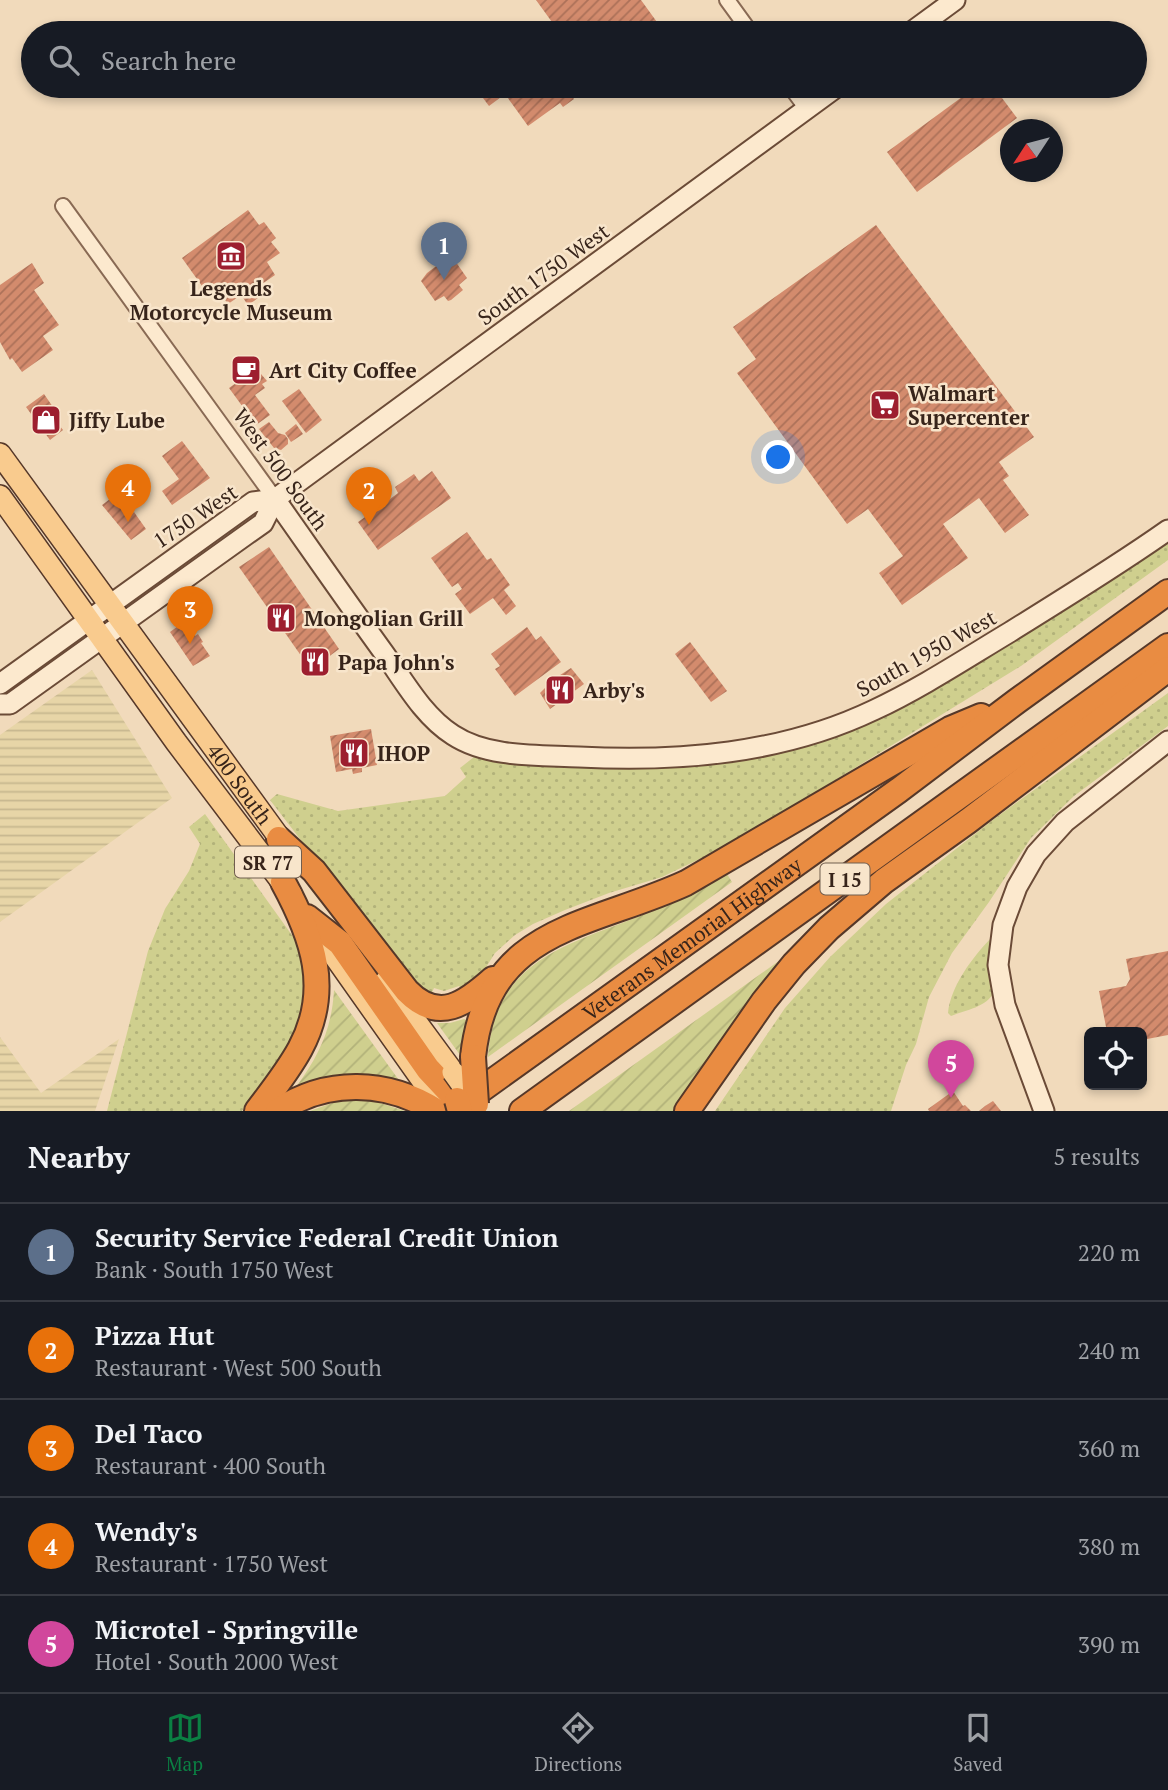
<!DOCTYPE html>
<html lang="en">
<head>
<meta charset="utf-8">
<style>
	body { margin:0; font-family:"PT Serif",serif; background:#242831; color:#f1f3f6 }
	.controls { position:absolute; right:21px; bottom:21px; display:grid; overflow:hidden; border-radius:10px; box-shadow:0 4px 10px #0003 }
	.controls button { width:63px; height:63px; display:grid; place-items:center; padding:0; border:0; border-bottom:2px solid #363941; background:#171b24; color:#f1f3f6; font:35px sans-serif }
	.compass { position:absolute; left:1000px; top:119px; width:63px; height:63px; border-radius:50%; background:#171b24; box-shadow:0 4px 10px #0003; rotate:234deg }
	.you { position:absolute; left:779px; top:458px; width:24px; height:24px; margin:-18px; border:5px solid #fff; border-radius:50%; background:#1a73e8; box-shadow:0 0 0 10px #1a73e833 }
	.badge { display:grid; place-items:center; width:46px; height:46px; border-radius:50%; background:#0b8043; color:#fff; font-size:23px; font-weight:700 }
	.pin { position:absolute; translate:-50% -58px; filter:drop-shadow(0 2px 4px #0008) }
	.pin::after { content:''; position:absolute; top:37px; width:24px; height:21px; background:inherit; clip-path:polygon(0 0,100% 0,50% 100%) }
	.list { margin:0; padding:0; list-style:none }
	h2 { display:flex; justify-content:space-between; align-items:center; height:91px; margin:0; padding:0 28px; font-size:30px }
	h2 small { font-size:23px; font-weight:400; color:#9ea1a6 }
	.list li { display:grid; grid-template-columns:46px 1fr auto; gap:21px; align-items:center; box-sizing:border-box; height:98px; padding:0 28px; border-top:2px solid #363941 }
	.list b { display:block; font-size:26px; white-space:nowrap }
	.list p { margin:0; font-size:23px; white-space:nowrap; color:#9ea1a6 }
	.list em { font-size:23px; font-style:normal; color:#9ea1a6 }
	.icon { flex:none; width:38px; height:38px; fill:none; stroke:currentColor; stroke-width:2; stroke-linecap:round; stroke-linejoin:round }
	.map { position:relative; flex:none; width:1168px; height:1111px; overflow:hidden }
	.search { position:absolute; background:#171b24; box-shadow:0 4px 10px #0003; left:21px; right:21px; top:21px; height:77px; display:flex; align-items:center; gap:18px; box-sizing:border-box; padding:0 24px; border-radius:38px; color:#9ea1a6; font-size:26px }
	.sheet { height:581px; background:#171b24 }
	nav { display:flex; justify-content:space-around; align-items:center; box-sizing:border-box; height:98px; border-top:2px solid #363941; background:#171b24; font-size:19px; color:#9ea1a6 }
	nav a { display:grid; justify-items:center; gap:4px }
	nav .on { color:#0b8043 }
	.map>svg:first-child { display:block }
	.farmland { fill:url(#farmland-rules) }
	.grass { fill:url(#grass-dots) }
	.garden { fill:url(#garden-furrows) }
	.building { fill:url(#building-hatch) }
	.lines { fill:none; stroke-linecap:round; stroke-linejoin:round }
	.street-casing { stroke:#896a54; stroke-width:18 }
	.secondary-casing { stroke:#6b4b37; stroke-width:23 }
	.primary-casing { stroke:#563829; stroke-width:24 }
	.highway-casing { stroke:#563829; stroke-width:28 }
	.street { stroke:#fce9ce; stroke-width:14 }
	.secondary { stroke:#fce9ce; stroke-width:19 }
	.primary { stroke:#f9cb8e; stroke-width:21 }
	.highway { stroke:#e98c42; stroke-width:24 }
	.primary-bridge-casing { stroke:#563829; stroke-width:24; stroke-linecap:butt }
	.highway-bridge-casing { stroke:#563829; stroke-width:28; stroke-linecap:butt }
	.primary-bridge { stroke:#f9cb8e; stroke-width:21 }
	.highway-bridge { stroke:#e98c42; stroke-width:24 }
	.labels { text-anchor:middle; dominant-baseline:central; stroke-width:5; stroke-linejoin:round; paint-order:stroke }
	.shield { fill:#f8e5cb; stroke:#715e4f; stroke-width:2 }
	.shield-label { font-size:19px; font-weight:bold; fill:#37241a }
	.street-label { font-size:21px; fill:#37241a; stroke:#f8e5cb }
	.poi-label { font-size:21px; font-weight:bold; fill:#37241a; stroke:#f8e5cb; text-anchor:start }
</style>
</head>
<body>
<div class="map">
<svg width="1168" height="1111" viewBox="0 0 1168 1111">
	<defs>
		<pattern id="farmland-rules" width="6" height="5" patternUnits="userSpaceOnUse" patternTransform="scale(1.75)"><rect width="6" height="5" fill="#e7d5a7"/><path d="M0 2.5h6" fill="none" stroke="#c7b78f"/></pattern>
		<pattern id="grass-dots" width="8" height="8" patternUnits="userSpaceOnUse" patternTransform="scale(1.75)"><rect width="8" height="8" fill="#cfcf8e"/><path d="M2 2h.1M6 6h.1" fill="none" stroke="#b2b27a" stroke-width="1.8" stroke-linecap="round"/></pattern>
		<pattern id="garden-furrows" width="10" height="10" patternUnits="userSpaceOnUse" patternTransform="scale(1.75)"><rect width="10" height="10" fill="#cfcf8e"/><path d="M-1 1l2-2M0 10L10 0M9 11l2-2" fill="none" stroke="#b2b27a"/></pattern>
		<pattern id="building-hatch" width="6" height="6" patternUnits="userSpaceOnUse" patternTransform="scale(1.75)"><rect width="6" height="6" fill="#d38b6d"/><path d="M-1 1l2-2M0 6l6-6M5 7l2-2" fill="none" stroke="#ac7159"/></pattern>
	</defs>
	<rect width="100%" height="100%" fill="#f1dabb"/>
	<g class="farmland">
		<polygon points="92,670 172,798 0,922 0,735"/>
		<polygon points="0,1037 41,1093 119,1039 95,1111 0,1111"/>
	</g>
	<g class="grass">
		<polygon points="1168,541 1168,560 1021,666 731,844 662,877 609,893 565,910 533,924 515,935 495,953 468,996 459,986 444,991 434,988 430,997 421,991 384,948 270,800 277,794 338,811 445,796 466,777 460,768 474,757 623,769 684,767 734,760 956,676 1040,625"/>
		<polygon points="1168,693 1168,726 1074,796 1031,838 989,902 952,953 929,997 916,1044 906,1065 891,1111 715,1111 785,1008 830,957 886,904 994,819"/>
		<polygon points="205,814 294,938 302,964 304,988 309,989 299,1037 266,1076 242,1111 107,1111 148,951 165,909 189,871 200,844 189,827"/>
		<path d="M991,938L994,992C987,1007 966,1010 951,1016L948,1013C951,985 973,957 991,938Z"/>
	</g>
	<g class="garden">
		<path d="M727,874L732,882L488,1057C494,963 561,947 635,918C667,905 697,891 727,874Z"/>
		<polygon points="783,958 787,962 675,1111 569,1111"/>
		<path d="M334,990L401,1083C366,1067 330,1074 296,1087C319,1056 332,1028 334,990Z"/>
		<polygon points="464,1019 466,1020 460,1055 437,1023 450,1023"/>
		<polygon points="346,1098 374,1101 405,1111 310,1111"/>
	</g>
	<g class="building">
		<polygon points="536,0 641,0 662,29 655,33 551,33 557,29"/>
		<polygon points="474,86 584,86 571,95 574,99 563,107 560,103 528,126 505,94 489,106"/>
		<polygon points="977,86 993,86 1017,118 917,192 887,152"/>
		<polygon points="248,210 259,225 264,222 276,238 271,242 280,253 267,262 275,275 262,284 268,291 248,305 241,295 228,304 213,283 208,286 206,283 202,286 182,258"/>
		<polygon points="876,225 1034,437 999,462 1009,476 1003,480 1029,515 1005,533 979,498 943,524 968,558 902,605 879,573 903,556 868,509 847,524 737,373 756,359 733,327"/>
		<polygon points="453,258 467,278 459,285 463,290 451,300 448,301 444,296 435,301 421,281 427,273 443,261"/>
		<polygon points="32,263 44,283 34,290 59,325 43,336 53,350 22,372 12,358 10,360 0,342 0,285"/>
		<polygon points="248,365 257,377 261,374 267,381 262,384 265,388 255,395 270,415 256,425 229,388 236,383 231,377"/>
		<circle cx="295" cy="373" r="5"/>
		<polygon points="299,389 322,420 306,433 282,401"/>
		<polygon points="44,394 53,407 48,411 63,430 50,440 26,407"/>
		<polygon points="269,422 278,433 285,435 288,439 288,444 281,450 274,448 259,429"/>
		<polygon points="296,424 303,434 291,442 285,433"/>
		<polygon points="182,441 210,478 172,505 162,491 179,479 162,456"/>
		<polygon points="432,471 451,498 378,550 358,522 368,515 365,511 383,498 386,502 398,493 395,487 414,474 419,481"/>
		<polygon points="110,499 115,505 122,500 131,515 134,512 146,529 131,540 102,505"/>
		<polygon points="467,532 487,560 491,558 510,585 504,590 516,606 506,615 493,598 470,614 455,594 462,589 458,583 452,587 431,558"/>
		<polygon points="269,547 339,649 311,670 239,567"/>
		<polygon points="185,621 195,636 198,634 203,642 201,643 210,656 193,666 170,632"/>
		<polygon points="527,627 536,640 541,636 561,662 515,696 495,669 500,666 491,654"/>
		<polygon points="690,642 727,691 711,702 675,654"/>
		<polygon points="571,668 584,684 550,709 540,693 554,679"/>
		<polygon points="371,729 377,765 362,768 362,772 353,774 352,769 336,772 330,736"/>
		<polygon points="1168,951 1168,1035 1142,1040 1142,1032 1107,1032 1099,991 1126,986 1130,979 1126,959"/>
		<polygon points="953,1091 963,1106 965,1105 971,1111 929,1111 928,1109"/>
		<polygon points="993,1101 1001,1111 979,1111 985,1106"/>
	</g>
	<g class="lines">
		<g class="street-casing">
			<g id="street">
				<polyline points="727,0 751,33"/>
				<polyline points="790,86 807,109"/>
				<polyline points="63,206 275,499"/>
			</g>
		</g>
		<g class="secondary-casing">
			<g id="secondary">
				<polyline points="910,33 955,0"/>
				<path d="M275,499C311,550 347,602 384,653C404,681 423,716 453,735C488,758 539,755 579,757C679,762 782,754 874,710C921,688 965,659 1010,632C1063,599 1117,566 1168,530"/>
				<polyline points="0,684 253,502 275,499 838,86"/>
				<polyline points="0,704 10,704 246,535 263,523 275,499"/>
				<polyline points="1044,1111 1005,1005 998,965 1003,925 1017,887 1036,854 1065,822 1168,741"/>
			</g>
		</g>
		<g class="primary-casing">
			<g id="primary">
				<path id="s1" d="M0,454L289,851"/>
				<polyline points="0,496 176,742 291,894"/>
				<polyline points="316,930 444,1111"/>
				<polyline points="386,981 453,1072"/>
			</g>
		</g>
		<g class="highway-casing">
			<g id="highway">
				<path d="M279,839L314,871L407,991C439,1024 466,1003 493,979"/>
				<polyline points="307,917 340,943 428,1069 457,1100"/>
				<path d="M473,1057C487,926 588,928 686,883L950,729L981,716"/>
				<path id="s2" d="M461,1104L899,790L1017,701L1168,592"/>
				<path d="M257,1111C272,1091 288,1071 300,1049C332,990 313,937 283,882"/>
				<path d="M278,1111C327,1078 387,1080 436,1111"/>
				<polyline points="522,1111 1168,646"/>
				<polyline points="687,1111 764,1001 794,964 829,928 884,881 968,821 1168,669"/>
			</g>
		</g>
		<use href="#street" class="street"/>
		<use href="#secondary" class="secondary"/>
		<use href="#primary" class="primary"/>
		<use href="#highway" class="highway"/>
		<g class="primary-bridge-casing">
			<polyline id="primary-bridge" points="453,1072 476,1104"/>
		</g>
		<g class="highway-bridge-casing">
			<g id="highway-bridge">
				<polyline points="473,1057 476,1104"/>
				<polyline points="457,1100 460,1111"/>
			</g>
		</g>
		<use href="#primary-bridge" class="primary-bridge"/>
		<use href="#highway-bridge" class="highway-bridge"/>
	</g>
	<defs>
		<g id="museum-square" transform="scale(1.575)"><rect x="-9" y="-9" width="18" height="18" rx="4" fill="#9d1f2f" stroke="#f8e5cb"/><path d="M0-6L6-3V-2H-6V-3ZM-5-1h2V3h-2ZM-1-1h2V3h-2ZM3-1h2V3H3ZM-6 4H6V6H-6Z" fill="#fff"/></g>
		<g id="cafe-square" transform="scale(1.575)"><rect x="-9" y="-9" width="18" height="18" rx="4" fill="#9d1f2f" stroke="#f8e5cb"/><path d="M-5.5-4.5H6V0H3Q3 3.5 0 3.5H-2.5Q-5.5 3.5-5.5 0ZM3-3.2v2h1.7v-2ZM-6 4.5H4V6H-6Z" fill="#fff"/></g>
		<g id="supermarket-square" transform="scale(1.575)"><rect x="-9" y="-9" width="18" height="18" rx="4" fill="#9d1f2f" stroke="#f8e5cb"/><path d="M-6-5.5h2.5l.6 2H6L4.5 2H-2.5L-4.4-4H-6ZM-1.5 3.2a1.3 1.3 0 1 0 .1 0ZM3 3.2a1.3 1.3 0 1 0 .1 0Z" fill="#fff"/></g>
		<g id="shop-square" transform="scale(1.575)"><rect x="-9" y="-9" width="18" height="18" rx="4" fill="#9d1f2f" stroke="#f8e5cb"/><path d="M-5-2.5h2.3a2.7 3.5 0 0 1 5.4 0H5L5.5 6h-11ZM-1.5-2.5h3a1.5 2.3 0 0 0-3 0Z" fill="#fff"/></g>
		<g id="restaurant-square" transform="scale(1.575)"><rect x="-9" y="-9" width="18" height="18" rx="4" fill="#9d1f2f" stroke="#f8e5cb"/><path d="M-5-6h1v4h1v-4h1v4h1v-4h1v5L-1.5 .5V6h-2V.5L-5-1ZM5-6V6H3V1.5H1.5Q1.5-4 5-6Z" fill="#fff"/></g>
	</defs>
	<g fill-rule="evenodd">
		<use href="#museum-square" x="231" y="256"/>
		<use href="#cafe-square" x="246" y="370"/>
		<use href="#supermarket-square" x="885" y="405"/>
		<use href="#shop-square" x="46" y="420"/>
		<use href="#restaurant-square" x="281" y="618"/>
		<use href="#restaurant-square" x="315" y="662"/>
		<use href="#restaurant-square" x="560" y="690"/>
		<use href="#restaurant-square" x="354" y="753"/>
	</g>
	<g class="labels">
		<g class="shield">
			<rect x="235" y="846.5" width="66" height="31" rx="5"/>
			<rect x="820.5" y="863.5" width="49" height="31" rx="5"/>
		</g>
		<g class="shield-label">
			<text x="268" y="862">SR 77</text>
			<text x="845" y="879">I 15</text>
		</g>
		<g class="street-label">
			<text transform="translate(543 274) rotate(-36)">South 1750 West</text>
			<text transform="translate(281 469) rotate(54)">West 500 South</text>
			<text transform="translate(195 516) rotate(-34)">1750 West</text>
			<text transform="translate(926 653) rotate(-29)">South 1950 West</text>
			<text stroke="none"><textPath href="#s1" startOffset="408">400 South</textPath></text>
			<text stroke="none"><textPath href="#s2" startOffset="284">Veterans Memorial Highway</textPath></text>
		</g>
		<g class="poi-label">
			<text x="231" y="288" text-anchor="middle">Legends<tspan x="231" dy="24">Motorcycle Museum</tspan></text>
			<text x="269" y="370">Art City Coffee</text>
			<text x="908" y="393">Walmart<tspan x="908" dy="24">Supercenter</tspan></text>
			<text x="69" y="420">Jiffy Lube</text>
			<text x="304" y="618">Mongolian Grill</text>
			<text x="338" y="662">Papa John's</text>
			<text x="583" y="690">Arby's</text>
			<text x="377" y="753">IHOP</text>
		</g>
	</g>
</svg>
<div class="controls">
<button><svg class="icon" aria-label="locate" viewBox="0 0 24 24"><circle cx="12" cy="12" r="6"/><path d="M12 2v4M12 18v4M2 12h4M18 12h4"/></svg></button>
</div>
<svg class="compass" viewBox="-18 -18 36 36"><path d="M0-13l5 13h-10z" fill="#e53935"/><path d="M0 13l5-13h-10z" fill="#9ea1a6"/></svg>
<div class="you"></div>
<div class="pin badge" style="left:444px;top:280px;background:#5c6f8a">1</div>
<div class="pin badge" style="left:369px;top:525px;background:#e8710a">2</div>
<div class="pin badge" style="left:190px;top:644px;background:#e8710a">3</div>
<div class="pin badge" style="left:128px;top:522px;background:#e8710a">4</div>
<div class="pin badge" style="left:951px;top:1098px;background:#d1479c">5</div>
<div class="search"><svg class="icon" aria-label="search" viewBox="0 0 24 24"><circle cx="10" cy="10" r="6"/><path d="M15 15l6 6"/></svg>Search here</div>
</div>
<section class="sheet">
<h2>Nearby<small>5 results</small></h2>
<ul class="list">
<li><span class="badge" style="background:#5c6f8a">1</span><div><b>Security Service Federal Credit Union</b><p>Bank · South 1750 West</p></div><em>220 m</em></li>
<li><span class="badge" style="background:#e8710a">2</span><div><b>Pizza Hut</b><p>Restaurant · West 500 South</p></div><em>240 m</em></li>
<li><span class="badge" style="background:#e8710a">3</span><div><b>Del Taco</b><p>Restaurant · 400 South</p></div><em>360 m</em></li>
<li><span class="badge" style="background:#e8710a">4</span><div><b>Wendy's</b><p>Restaurant · 1750 West</p></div><em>380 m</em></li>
<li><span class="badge" style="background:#d1479c">5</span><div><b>Microtel - Springville</b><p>Hotel · South 2000 West</p></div><em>390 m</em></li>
</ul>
</section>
<nav>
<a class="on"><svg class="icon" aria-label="map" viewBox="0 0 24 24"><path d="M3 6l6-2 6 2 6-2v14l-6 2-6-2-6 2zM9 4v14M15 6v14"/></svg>Map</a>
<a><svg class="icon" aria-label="directions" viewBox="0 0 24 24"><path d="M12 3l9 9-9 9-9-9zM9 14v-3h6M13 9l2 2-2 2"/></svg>Directions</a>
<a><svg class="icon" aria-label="saved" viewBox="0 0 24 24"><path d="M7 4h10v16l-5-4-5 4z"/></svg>Saved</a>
</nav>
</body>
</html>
